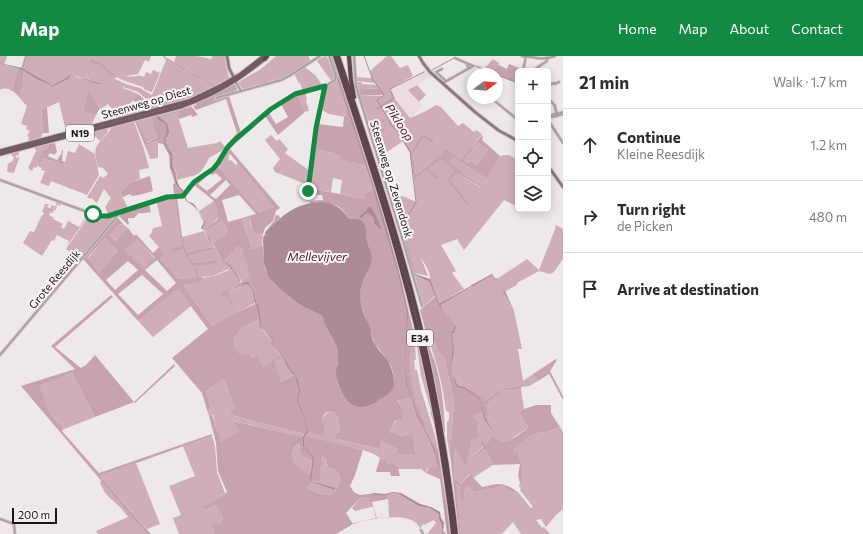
<!DOCTYPE html>
<html lang="en">
<head>
<meta charset="utf-8">
<style>
	body { margin:0; font-family:Commissioner,sans-serif; background:#f2f2f3; color:#2b2b33 }
	.controls { position:absolute; right:12px; top:12px; display:grid; overflow:hidden; border-radius:6px; box-shadow:0 2px 10px #0003 }
	.controls button { width:36px; height:36px; display:grid; place-items:center; padding:0; border:0; border-bottom:1px solid #e1e1e2; background:#fff; color:#2b2b33; font:20px sans-serif }
	.compass { position:absolute; left:467px; top:12px; width:36px; height:36px; border-radius:50%; background:#fff; box-shadow:0 2px 10px #0003; rotate:74deg }
	.scale { position:absolute; left:12px; bottom:10px; width:45px; box-sizing:border-box; padding-left:4px; border:2px solid #1a1718; border-top:0; font-size:11px; line-height:14px; white-space:nowrap; color:#1a1718; -webkit-text-stroke:3px #fcf5f7; paint-order:stroke }
	.stop { position:absolute; width:12px; height:12px; margin:-9px; border:3px solid #128a44; border-radius:50%; background:#fff }
	.stop.end { background:#128a44; border-color:#fff; box-shadow:0 1px 4px #0008 }
	.list { margin:0; padding:0; list-style:none }
	h2 { display:flex; justify-content:space-between; align-items:center; height:52px; margin:0; padding:0 16px; font-size:17px }
	h2 small { font-size:13px; font-weight:400; color:#7c7c81 }
	.list li { display:grid; grid-template-columns:26px 1fr auto; gap:12px; align-items:center; box-sizing:border-box; height:72px; padding:0 16px; border-top:1px solid #e1e1e2 }
	.list b { display:block; font-size:15px; white-space:nowrap }
	.list p { margin:0; font-size:13px; white-space:nowrap; color:#7c7c81 }
	.list em { font-size:13px; font-style:normal; color:#7c7c81 }
	.icon { flex:none; width:22px; height:22px; fill:none; stroke:currentColor; stroke-width:2; stroke-linecap:round; stroke-linejoin:round }
	.map { position:relative; flex:none; width:563px; height:478px; overflow:hidden }
	header { display:flex; align-items:center; gap:24px; box-sizing:border-box; height:56px; padding:0 20px; background:#128a44; color:#fff }
	header strong { font-size:19px }
	nav { display:flex; gap:22px; margin-inline-start:auto; font-size:14px }
	main { display:flex }
	aside { flex:1; background:#fff }
	.map>svg:first-child { display:block }
	.built { fill:#ecdce0 }
	.green { fill:#d0aeb7; fill-rule:evenodd }
	.forest { fill:#c7a4ad; fill-rule:evenodd }
	.water { fill:#ad8b94 }
	.lines { fill:none; stroke-linecap:round; stroke-linejoin:round }
	.stream { stroke:#ad8b94; stroke-width:1 }
	.street-casing { stroke:#c8c2c3; stroke-width:3.5 }
	.secondary-casing { stroke:#c8c2c3; stroke-width:4.5 }
	.primary-casing { stroke:#c8c2c3; stroke-width:5.5 }
	.highway-casing { stroke:#c8c2c3; stroke-width:6 }
	.street { stroke:#ab9b9f; stroke-width:1.5 }
	.secondary { stroke:#8c757b; stroke-width:2.5 }
	.primary { stroke:#755a61; stroke-width:3.5 }
	.highway { stroke:#61434c; stroke-width:4 }
	.route { stroke:#128a44; stroke-width:5 }
	.labels { text-anchor:middle; dominant-baseline:central; stroke-width:4; stroke-linejoin:round; paint-order:stroke }
	.shield { fill:#fcf5f7; stroke:#5e5a5b; stroke-width:1 }
	.shield-label { font-size:10px; font-weight:bold; fill:#1a1718 }
	.street-label { font-size:11px; fill:#1a1718; stroke:#fcf5f7 }
	.water-label { font-size:12px; font-style:italic; fill:#471929; stroke:#fcf5f7 }
</style>
</head>
<body>
<header>
<strong>Map</strong>
<nav><a>Home</a><a>Map</a><a>About</a><a>Contact</a></nav>
</header>
<main>
<div class="map">
<svg width="563" height="478" viewBox="0 0 563 478">
	<rect width="100%" height="100%" fill="#eee8e9"/>
	<polygon class="built" points="426,14 432,20 408,34 422,50 410,63 394,42 390,33"/>
	<g class="green">
		<path d="M0,0H7L4,9L18,12L12,33L19,38L24,26L23,21V14L28,0H151L149,6L145,4L138,18L126,20C133,22 139,18 144,21L146,16L151,18L153,14L160,17L152,36L145,34L143,31L125,25L116,21L115,23L126,28L140,32L152,39L166,4L214,31L189,42L171,48L182,46L179,47L72,73L65,71L59,46L41,54L43,77L41,82L28,85L29,81L27,80L30,75L26,73L27,70L21,68L27,50C19,43 12,28 0,34ZM90,2L101,7L116,19L115,20L98,8H94L91,6L88,25L76,21V20L87,24ZM123,31L138,36L154,49L155,53L151,54V53L136,56L129,49L138,38L123,32ZM88,36L101,53L108,48L118,61L92,68L96,59L93,58L83,56Z"/>
		<polygon points="176,0 196,0 212,3 212,0 225,0 226,9 229,21 215,29 174,6"/>
		<path d="M276,0H309V2L311,5L283,22L243,33L238,27C243,23 247,21 252,18C260,15 270,5 276,0Z"/>
		<polygon points="324,0 327,1 335,21 335,23 332,26 317,5"/>
		<polygon points="387,0 391,0 400,12 408,9 413,20 390,33 394,42 410,62 424,56 436,49 441,51 458,70 463,67 474,76 476,74 482,78 461,105 446,92 441,100 416,119 413,99 423,82 433,88 435,85 420,81 412,95 406,86 404,87 403,85 378,102 373,84 384,72 373,81 371,75 387,65 385,65 382,63 381,65 370,71 364,51 369,51 376,54 380,51 392,71 399,68 398,67 394,69 381,49 375,52 369,50 362,49 360,39 383,40 384,39 380,33 361,32 361,33 357,32 356,26 361,26 362,28 376,29 375,27 356,25 356,21 371,22 370,15"/>
		<polygon points="493,3 499,7 499,9 490,17 484,13"/>
		<polygon points="305,11 316,20 322,29 303,35 300,27 299,27 294,18"/>
		<path d="M337,20L347,49L345,61L329,58L320,53L325,31C330,28 336,26 337,20Z"/>
		<polygon points="417,29 426,39 419,46 408,34"/>
		<polygon points="305,36 307,43 306,44 309,55 303,56 297,38"/>
		<polygon points="191,50 192,51 160,60 156,78 157,82 146,87 137,64 177,54"/>
		<path d="M177,57L188,92L217,87L220,85L225,91C221,96 214,99 209,102C199,122 198,118 177,124L176,115L173,109V98L167,86V83L170,76L168,68L167,66L161,61Z"/>
		<path d="M134,65L144,93L149,112L139,114L140,123L132,126L120,136L128,152L108,158L105,151L111,142L104,133L97,147L91,142L90,143L87,141L100,120L103,122L108,118L103,112L98,111C97,105 94,97 96,92C98,85 108,80 111,71H109L107,77L100,85L92,77H88L107,72V71L120,67H122L117,69Z"/>
		<polygon points="271,79 277,85 279,83 288,93 285,97 310,115 308,129 275,116 273,112 280,103 265,84"/>
		<polygon points="158,85 158,102 150,103 145,90"/>
		<polygon points="53,86 53,87 49,88 47,93 43,95 39,105 43,102 64,109 68,95 75,97 79,88 95,98 99,119 87,139 51,125 49,130 40,127 45,115 41,114 42,112 37,110 36,112 34,111 32,115 28,112 36,95 34,91"/>
		<polygon points="478,87 488,94 476,109 469,104 468,107 464,104"/>
		<polygon points="315,92 341,100 341,103 365,110 369,122 370,122 374,134 364,143 340,138 342,124 333,122 331,136 310,132"/>
		<polygon points="227,94 230,97 228,103 230,105 231,104 236,109 238,107 275,151 259,156 217,109"/>
		<polygon points="19,95 19,99 15,100 17,102 20,101 18,105 14,117 7,116 8,107 9,107 10,108 10,106 12,106 14,101 12,100 11,97"/>
		<path d="M505,99H509L518,104V151L504,144L464,194L457,183L441,189L456,215L452,217L464,233L444,245L472,231L471,229L492,218L496,223H497L527,203L539,214L555,173L556,169L563,173V203L554,216L550,218L539,215L517,227V229L504,236L514,255L522,293H518L523,325L533,318L538,325L529,330L500,334L485,345L458,331L454,323L451,311L441,253L435,240L423,251L415,220L430,224C431,216 425,208 421,202L428,220L414,217L389,137L405,141L416,146L414,124L426,115L435,123L429,113L442,104L456,115L447,121L469,147L449,123L458,118L480,131L481,129L465,119L450,105L453,101L487,123L500,100Z"/>
		<polygon points="175,143 180,182 182,189 172,196 183,193 185,200 192,210 215,204 194,207 188,200 215,193 221,199 223,205 228,209 231,212 213,220 199,221 196,213 193,212 196,221 179,223 160,203 165,198 149,180 152,176 153,172 162,170 157,148 167,144"/>
		<path d="M214,145C222,162 219,163 204,173L203,171C207,165 202,161 199,155Z"/>
		<polygon points="57,146 61,147 60,150 57,148 56,154 54,154 53,157 51,156 49,159 54,162 53,163 63,168 61,171 64,173 68,165 79,171 88,158 86,157 89,158 67,190 69,185 57,179 54,185 52,184 42,200 23,187 30,175 34,176 42,159 43,159 44,157 42,156 45,148 49,148 47,151 51,152 51,149 55,150 53,153 54,153"/>
		<path d="M90,158C101,162 105,160 115,158L117,161L76,209L80,203L66,193Z"/>
		<polygon points="250,162 251,170 260,179 263,178 262,191 252,193 242,164"/>
		<path d="M219,165C225,165 228,173 226,178L212,187L209,185L205,175Z"/>
		<polygon points="123,168 128,172 117,185 110,179 118,169"/>
		<polygon points="204,175 208,184 213,191 187,198 182,181"/>
		<polygon points="105,182 118,195 99,216 87,203"/>
		<polygon points="137,182 155,203 143,213 125,194"/>
		<path d="M237,191H241L252,222L248,225C250,228 255,232 256,236C256,240 255,242 257,246L236,257L229,237L230,234L241,231L246,226L242,227C241,222 233,212 229,208C228,207 225,206 224,205Z"/>
		<path d="M232,213L240,225V228L234,231L233,233L229,234L221,240L222,242L228,241L236,257L212,270L184,230V228C190,226 196,229 202,225V222L214,220Z"/>
		<polygon points="178,233 191,250 153,281 138,265"/>
		<path d="M259,263C260,272 266,279 273,285L271,287C273,292 276,293 279,297C285,303 287,313 294,318L281,326L273,305L263,311L250,299H239C231,289 234,280 242,272Z"/>
		<polygon points="415,275 428,331 436,375 430,356 431,355 421,320"/>
		<polygon points="414,278 416,303 414,305 415,314 417,314 421,334 434,376 438,393 435,392 425,372 424,363 418,353 416,347 410,314 411,290"/>
		<path d="M435,286L438,295L444,301L452,337L454,345L451,384H449L451,407L447,383V366L449,364V356L446,355C443,332 438,310 430,288Z"/>
		<polygon points="72,317 95,361 64,373 49,356 38,328"/>
		<polygon points="224,323 235,353 231,359 305,378 303,381 234,365 239,375 220,387 213,359 209,360 207,354 211,353 206,335"/>
		<polygon points="521,333 524,353 519,356 528,371 523,375 511,383 506,385 500,385 487,389 483,385 483,390 473,401 474,403 484,393 486,393 493,409 473,422 469,418 461,428 457,424 455,424 454,412 454,391 456,394 464,409 468,404 472,383 479,369 471,360 483,356 486,349 503,335"/>
		<path d="M410,342L417,360L432,390L439,412L427,413L426,417L421,413H398V412L387,407L374,398L363,394L304,381L307,376L323,369C321,361 325,355 334,356L337,361L340,375L336,378L335,383H337L378,393L381,385L397,393L396,398H416L413,379H407L398,380L389,377L395,366L400,364L403,353L397,343Z"/>
		<polygon points="560,371 563,376 563,453 556,459 546,471 541,463 536,464 542,472 544,471 550,478 521,478 513,466 502,478 461,478 455,428 457,428 460,432 464,444 465,432 468,431 477,436 503,430 513,437 515,434 518,436 531,452 533,451 520,434 521,432 519,431 520,427 523,426 522,419 523,412 518,397 515,397 514,393 531,379 546,376"/>
		<polygon points="212,380 215,390 217,416 225,437 210,447 210,448 206,454 215,449 219,449 221,459 223,463 218,468 211,468 214,478 179,478 173,462 181,459 169,430 195,420 183,390"/>
		<path d="M299,388C301,392 299,395 301,398C303,402 309,402 312,405V413L309,417C297,413 287,401 296,389Z"/>
		<path d="M322,401L325,402L326,409L336,414L340,421C340,429 335,440 325,439C320,438 314,435 309,433L308,431L310,426L311,425L318,426Z"/>
		<polygon points="136,407 160,468 147,473 100,420"/>
		<polygon points="101,424 147,478 98,478 96,475 128,461 121,452 110,442 105,437 100,427"/>
		<path d="M396,437L404,440L420,450L430,452L439,457C439,462 442,465 442,469C443,472 442,474 443,478H427L436,467L434,464L424,469L423,468L421,471V473C419,471 418,468 415,466C402,457 367,463 353,468V467L376,462L372,446L377,462L389,461L388,438Z"/>
		<polygon points="368,441 371,451 355,455 352,452 360,442"/>
	</g>
	<g class="forest">
		<polygon points="25,0 28,0 23,14 23,21 24,26 19,39 12,33 18,12 4,9 21,12"/>
		<polygon points="163,0 165,0 165,1 215,29 229,21 229,23 214,31 166,4"/>
		<path d="M330,0H332L343,31L376,134L398,211L414,278L411,290L410,314L416,347L425,366V372L435,391L438,393L451,478H447L440,423L426,417C429,411 432,410 438,412L432,390L417,360L410,342L397,344L403,353L402,364L395,365L389,377H396L398,380L407,379H413L416,398H396L397,393L381,385L379,393L337,383H335V380L336,378L340,375L337,361L334,356C318,354 323,367 325,376L323,380L308,376L305,380L363,394L355,419L350,430L354,436L360,439L369,438H388V443L372,446L373,451H371L368,441L360,442L346,457L353,468L336,478H214L211,468H218L223,463L218,452L219,450L218,449H215L206,454L204,450L210,448V447L227,436L218,415L216,387L209,360L212,359L221,386L239,375L233,365L303,381L305,378L231,359L230,357L235,353L224,323L206,335L211,353L207,354L202,337L172,302L208,273L178,233L138,265L83,203L118,162L123,168L118,169L110,179L116,185L128,172L134,180L136,178L153,197L159,191L165,198L160,203L179,223L196,221L193,212H196L199,221H202L203,224L198,227L186,228H184V230L212,270L235,257L228,241L223,242L221,240V237L227,233H233C236,228 242,227 247,226V229L230,234L229,237L236,257L257,247C255,243 256,240 256,236C255,232 250,228 247,224L251,222L241,191H237L224,205L222,198L219,196L212,187L226,178C228,173 225,167 221,165L205,175L204,173L216,165L218,162V156L214,145L193,128L204,120L205,122L198,128L207,135L222,123L216,117L212,119L210,116L217,109L259,156L274,151L227,94L229,92L280,152L276,155L273,165L265,172L263,178C252,180 252,170 250,162L242,164L252,193L263,190V182L266,175L274,165L276,158L277,160L279,159L280,162L268,173L269,175L263,184V195L265,212L269,222L280,233L300,249L322,260C324,263 325,268 326,271C330,278 336,286 337,294C340,303 336,312 337,322C338,331 342,337 348,343C364,361 381,341 394,329L393,317L391,310L387,303L375,288L369,273V268L366,264L360,245V232L362,227L368,215L372,202L367,187L365,170L363,166L357,163L348,162C340,146 326,145 310,147V145L323,144L322,139H309L310,132L364,143L366,137L374,134L370,122H369L365,110L340,103L341,100L315,92L318,68L343,71L344,61H345L347,49ZM226,124L230,129L216,143L210,139ZM239,139L256,158L228,166L222,144ZM105,182L118,195L99,216L87,202ZM137,183L155,202L143,212L125,194ZM157,204L176,227L167,235L145,214ZM128,205L138,214L115,234L106,224ZM142,219L163,238L138,259L118,238ZM259,263L261,271L273,285V286L271,287C273,292 278,294 281,299L263,311L256,300L253,302L250,299L239,298C231,289 234,280 242,272ZM282,300C286,306 288,313 293,319L281,326L274,305ZM299,388C301,392 299,395 301,398C303,402 309,402 312,405V413L309,417C297,413 287,401 296,389ZM322,401L325,402L326,407L328,411L336,414L340,421C340,429 335,440 325,439C320,438 314,435 309,433L308,431L311,425H313L319,426Z"/>
		<polygon points="90,2 101,7 116,19 115,21 98,8 94,8 91,7 88,25 76,21 87,24"/>
		<polygon points="509,8 522,13 521,15 518,15 518,27 497,19 497,18 490,17 499,9 507,13"/>
		<polygon points="234,28 236,30 237,33 236,35 214,42 215,44 229,40 241,77 227,91 226,89 237,77 226,43 196,54 193,50 196,49 196,47"/>
		<polygon points="357,32 361,33 361,32 380,33 384,39 360,39"/>
		<polygon points="88,35 100,52 96,59 93,58 83,56"/>
		<polygon points="138,38 146,45 154,50 155,52 144,54 133,44"/>
		<polygon points="297,38 304,57 278,79 265,60 269,57 276,68 288,61 281,48"/>
		<polygon points="362,49 369,50 375,52 381,49 393,69 398,67 399,68 394,70 400,75 399,76 392,71 381,52 376,54 369,51 364,51 370,71 381,66 380,64 382,63 382,62 383,62 385,65 387,64 387,65 371,75 373,81 384,71 386,73 373,84"/>
		<polygon points="47,51 49,77 43,77 41,54"/>
		<polygon points="192,51 198,59 192,61 191,59 179,63 177,57 161,61 168,67 170,76 167,83 167,86 173,98 173,109 176,117 177,126 180,132 183,134 184,138 181,140 174,140 173,128 175,127 170,112 169,99 163,88 158,87 157,85 145,90 135,65 137,64 147,87 157,82 152,61 160,60"/>
		<path d="M424,79L435,85L433,88L423,82L413,99L416,119L440,100L446,92L461,104L482,79L483,81L482,84L500,100L487,123L453,101L450,105L465,119L481,129V131L458,118L450,123L469,148L467,149L446,122L455,115L442,104L429,113L438,121L435,123L426,115L414,124L410,96L404,87L406,86L412,95L420,80ZM478,87L488,94L476,109L469,104L468,107L464,104Z"/>
		<polygon points="55,87 57,96 54,99 50,97 48,100 57,104 60,99 61,99 62,94 63,94 62,105 65,106 64,109 43,102 41,106 38,105 43,95 47,93 49,88"/>
		<polygon points="150,120 153,135 139,139 132,140 130,138 123,141 120,136 132,126"/>
		<polygon points="177,141 182,180 187,197 213,191 215,193 189,200 190,202 194,207 215,204 217,205 216,207 201,210 192,210 185,200 183,193 172,197 171,193 182,189 180,182 175,144 169,144 157,148 156,145 168,142"/>
		<path d="M149,148L151,156C149,156 147,157 145,157C137,158 140,155 134,162H128V164L129,167L128,169L119,160L122,156Z"/>
		<polygon points="111,239 113,241 55,291 81,312 86,309 95,299 134,346 174,308 175,310 135,347 134,346 95,361 72,317 39,329 49,356 64,373 62,375 99,417 212,378 212,380 100,420 151,478 147,478 131,460 21,330 75,313 51,290"/>
		<path d="M436,240L442,253L456,270L454,276L452,277C452,282 454,288 453,293C452,310 449,314 458,331C465,331 482,339 485,345L500,334L521,330V333L503,335L486,349L488,359L484,360L483,356L472,360C478,367 480,366 477,375L479,378L476,383H472L468,404L465,409H464L456,394L454,392V412L455,424H457L461,428L470,418L482,431C497,428 501,425 515,434L513,437L503,430L476,436L468,431L465,432L464,445H461L460,432L457,428H456L461,478H459L451,407L449,384H451L454,345L452,337L444,301L438,295L435,286L430,288L426,276L420,254Z"/>
		<path d="M424,276C427,286 431,296 435,306C442,329 444,352 445,376H444Z"/>
		<polygon points="556,303 557,304 550,315 563,340 563,344 549,318 538,325 533,318"/>
		<path d="M536,349H551V357L560,371L546,376L531,379L514,393L515,397H518L523,412L522,419L523,426L520,427L518,419L520,408L493,409L486,394L484,393L474,403L472,402L483,391V389L480,387L483,385L487,389L492,381C496,383 500,386 505,385C513,384 523,376 528,371L519,356L524,353Z"/>
		<polygon points="380,402 389,408 393,407 398,412 400,420 391,420 390,416 376,416"/>
	</g>
	<g class="water">
		<polygon points="330,0 331,0 369,116 387,174 400,221 408,256 405,306 407,327 411,341 418,360 432,388 438,404 449,478 448,478 440,417 436,400 429,383 417,360 406,326 405,302 407,256 398,217 370,122"/>
		<polygon points="0,7 22,12 37,21 49,27 52,30 68,21 69,19 102,28 98,28 70,19 69,22 52,31 49,28 37,23 21,13 2,8"/>
		<path d="M157,60H158L167,68L169,76L165,83L166,90L172,98V110L175,116V120L180,132L183,134L184,138H183L182,135C177,132 173,122 174,116L170,111L171,100L165,89L164,83L167,76L166,68L158,63Z"/>
		<path d="M185,139L187,145L194,148L205,166L203,172C206,175 207,179 209,183C210,187 219,196 222,198L224,205C225,206 228,207 229,208C233,212 241,223 241,227L248,226L255,236V242L259,253L261,270L265,276L274,284V286L272,288L274,292L280,296L287,307L290,313L295,319H294C287,313 285,304 280,297C276,293 273,292 271,287L273,286V285L260,270L258,254L254,243V236L248,228H241L240,225L232,213L228,214L231,212L228,209L223,205L221,199L210,187L205,175L201,172L204,166C198,155 197,151 186,145L184,140Z"/>
		<path d="M322,146C333,146 343,153 348,162C352,163 357,162 360,164C368,167 366,179 367,185C368,192 372,196 372,203C370,216 359,226 360,240C360,246 363,257 366,263C367,265 369,267 369,268C371,276 371,282 375,288C378,294 383,298 387,303C391,310 394,319 394,328C394,335 386,340 380,343C375,347 368,351 361,351C346,351 337,329 336,317C336,313 337,311 338,308C338,303 338,297 337,293C335,285 330,278 326,271C324,268 324,263 322,260L300,249L280,233L269,222L267,217L264,207L263,184L264,180L267,179L265,177L267,174L269,175L268,173C286,157 296,147 322,146Z"/>
		<path d="M368,151H370C375,154 378,166 381,172L380,173H379L378,170L374,168V163L372,160L368,157L364,159L362,162H360V160L367,154Z"/>
		<polygon points="404,181 415,218 430,223 439,248 492,218 495,223 497,222 497,223 503,234 505,235 514,255 497,223 495,224 492,219 440,249 443,255 456,271 454,277 452,277 454,295 451,312 454,322 458,330 464,331 479,341 481,347 485,361 494,377 484,362 481,348 478,341 463,332 457,331 454,324 451,311 453,292 451,276 453,276 455,270 443,255 438,247 429,224 416,220 414,219 404,183"/>
		<polygon points="295,320 297,322 300,334 298,344 308,372 308,376 304,381 304,390 314,402 311,425 335,432 335,434 310,425 313,402 303,390 303,382 290,390 303,381 308,373 297,344 299,334"/>
		<polygon points="393,436 401,437 420,448 431,451 440,456 441,462 444,467 443,475 446,478 444,478 442,476 442,469 439,462 439,458 430,452 419,450 399,438 394,437 383,439 370,438 374,437 385,438"/>
	</g>
	<g class="lines">
		<g class="stream">
			<polyline points="364,0 373,24 383,37 384,39 377,44 392,70 401,78 403,85 410,96 416,146 404,166 407,179 405,181"/>
			<polyline points="457,2 495,18"/>
			<polyline points="432,14 454,2"/>
			<polyline points="497,19 518,27"/>
			<polyline points="380,51 394,42 390,33 424,16"/>
			<polyline points="407,194 412,210"/>
			<polyline points="423,222 430,225"/>
		</g>
		<g class="street-casing">
			<g id="street">
				<polyline points="354,0 356,30 401,178 422,250"/>
				<path d="M522,0C525,1 528,0 532,1C539,3 547,3 555,0"/>
				<polyline points="467,9 469,12"/>
				<polyline points="442,13 436,16 446,25"/>
				<polyline points="523,15 526,0"/>
				<polyline points="532,15 547,5 547,2"/>
				<polyline points="235,25 241,35"/>
				<polyline points="443,27 473,10 455,2"/>
				<polyline points="548,29 550,29 554,27 555,28 559,26"/>
				<polyline points="216,42 281,24 289,20 320,0"/>
				<polyline points="548,42 555,50 557,60"/>
				<polyline points="496,46 518,64"/>
				<polyline points="548,60 563,56"/>
				<polyline points="548,62 563,58"/>
				<polyline points="548,64 563,87"/>
				<polyline points="0,124 90,157 97,160 103,161 167,141 183,140 194,126 215,111 227,92 236,83 271,53 295,38 327,29 335,24 336,20 329,0"/>
				<polyline points="308,143 316,72 324,31"/>
				<polyline points="0,299 116,162 118,157"/>
				<polyline points="0,463 14,468 15,478"/>
				<polyline points="421,474 423,478"/>
			</g>
		</g>
		<g class="secondary-casing">
			<g id="secondary">
				<polyline points="227,0 229,12 234,22"/>
				<polyline points="419,0 423,7 430,16 475,56 498,74 518,85"/>
				<polyline points="548,110 563,131"/>
			</g>
		</g>
		<g class="primary-casing">
			<g id="primary">
				<polyline points="0,95 189,45 222,29 241,18 264,0"/>
				<path d="M0,98L180,51C200,44 219,35 236,24C247,17 257,9 267,1"/>
			</g>
		</g>
		<g class="highway-casing">
			<g id="highway">
				<path d="M335,0C358,70 382,140 401,211C425,298 443,388 453,478"/>
				<path d="M338,0C368,89 398,178 420,269C436,338 448,408 456,478"/>
				<polyline points="349,0 351,24 354,41"/>
				<polyline points="265,3 267,0"/>
			</g>
		</g>
		<use href="#street" class="street"/>
		<use href="#secondary" class="secondary"/>
		<use href="#primary" class="primary"/>
		<use href="#highway" class="highway"/>
	</g>
	<g class="lines">
		<polyline class="route" points="93,158 101,160 108,160 167,141 183,140 194,126 213,113 218,107 227,92 236,83 271,53 295,38 325,30 316,72 308,135"/>
	</g>
	<g class="labels">
		<g class="shield">
			<rect x="66" y="69" width="28" height="16" rx="3"/>
			<rect x="407" y="274" width="26" height="16" rx="3"/>
		</g>
		<g class="shield-label">
			<text x="80" y="77">N19</text>
			<text x="420" y="282">E34</text>
		</g>
		<g class="street-label">
			<text transform="translate(146 46) rotate(-16)">Steenweg op Diest</text>
			<text transform="translate(392 123) rotate(73)">Steenweg op Zevendonk</text>
			<text transform="translate(54 223) rotate(-50)">Grote Reesdijk</text>
		</g>
		<g class="water-label">
			<text transform="translate(400 66) rotate(57)">Pikloop</text>
			<text x="317" y="200">Mellevijver</text>
		</g>
	</g>
</svg>
<div class="controls">
<button>+</button>
<button>−</button>
<button><svg class="icon" aria-label="locate" viewBox="0 0 24 24"><circle cx="12" cy="12" r="6"/><path d="M12 2v4M12 18v4M2 12h4M18 12h4"/></svg></button>
<button><svg class="icon" aria-label="layers" viewBox="0 0 24 24"><path d="M12 4l9 5-9 5-9-5zM3 14l9 5 9-5"/></svg></button>
</div>
<svg class="compass" viewBox="-18 -18 36 36"><path d="M0-13l5 13h-10z" fill="#e53935"/><path d="M0 13l5-13h-10z" fill="#7c7c81"/></svg>
<div class="scale">200 m</div>
<div class="stop" style="left:93px;top:158px"></div>
<div class="stop end" style="left:308px;top:135px"></div>
</div>
<aside>
<h2>21 min<small>Walk · 1.7 km</small></h2>
<ul class="list">
<li><svg class="icon" aria-label="ahead" viewBox="0 0 24 24"><path d="M12 20V5M6 11l6-6 6 6"/></svg><div><b>Continue</b><p>Kleine Reesdijk</p></div><em>1.2 km</em></li>
<li><svg class="icon" aria-label="right" viewBox="0 0 24 24"><path d="M7 20v-9h11M14 6l5 5-5 5"/></svg><div><b>Turn right</b><p>de Picken</p></div><em>480 m</em></li>
<li><svg class="icon" aria-label="arrive" viewBox="0 0 24 24"><path d="M6 21V4h12l-3 4 3 4H6"/></svg><div><b>Arrive at destination</b></div></li>
</ul>
</aside>
</main>
</body>
</html>
